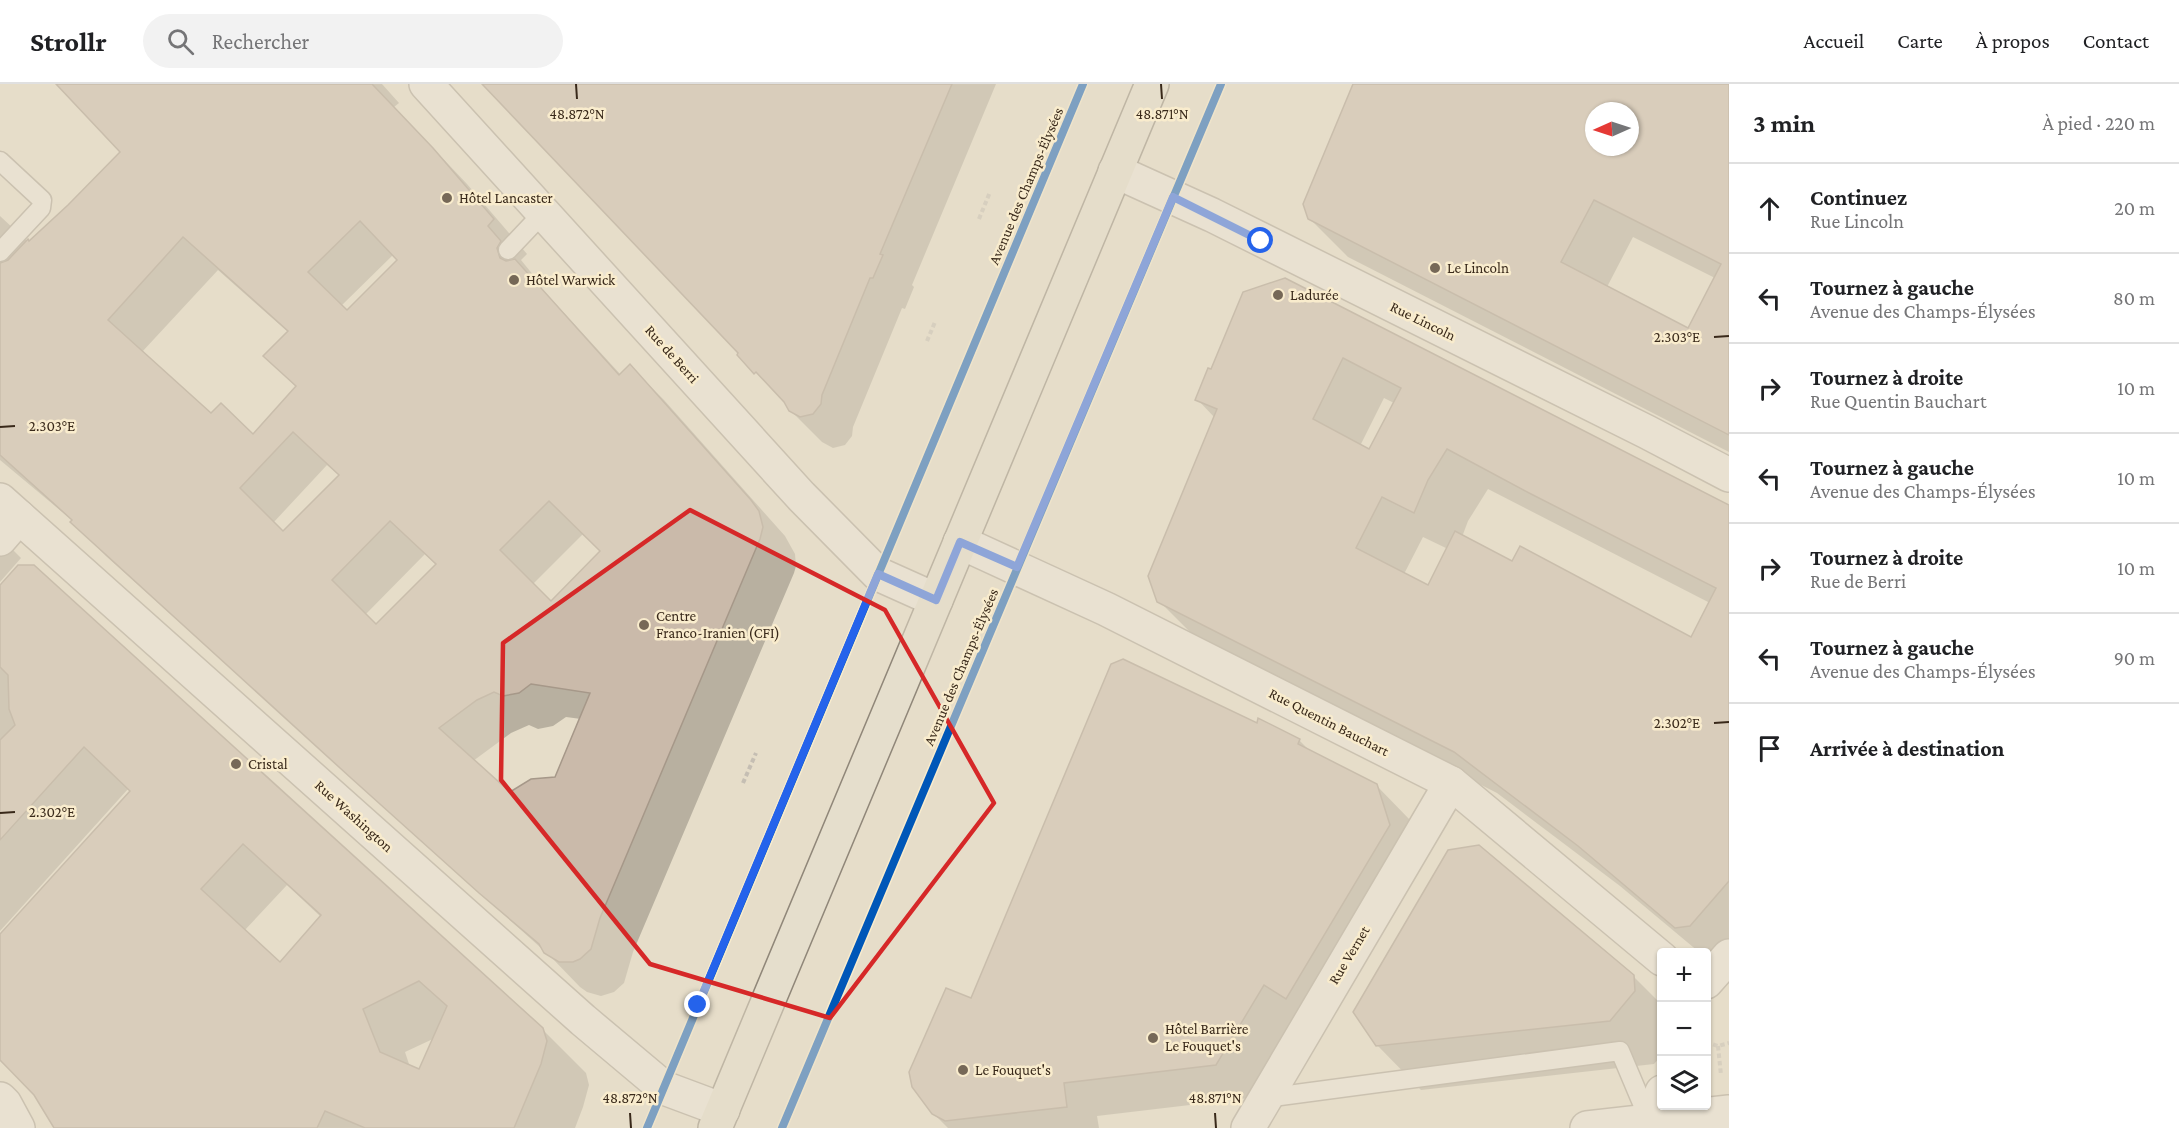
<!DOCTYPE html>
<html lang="fr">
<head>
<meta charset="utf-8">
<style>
	body { margin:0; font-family:"Crimson Pro",serif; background:#f2f2f2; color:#202124 }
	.controls { position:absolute; right:18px; bottom:18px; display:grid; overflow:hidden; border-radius:6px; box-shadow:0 2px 4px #0004 }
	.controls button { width:54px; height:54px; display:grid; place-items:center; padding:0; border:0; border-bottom:2px solid #e0e0e0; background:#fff; color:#202124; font:30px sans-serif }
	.compass { position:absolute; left:1585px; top:18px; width:54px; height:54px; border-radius:50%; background:#fff; box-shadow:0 2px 4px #0004; rotate:267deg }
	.stop { position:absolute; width:18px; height:18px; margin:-14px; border:4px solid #2563eb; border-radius:50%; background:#fff }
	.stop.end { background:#2563eb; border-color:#fff; box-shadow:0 2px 6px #0008 }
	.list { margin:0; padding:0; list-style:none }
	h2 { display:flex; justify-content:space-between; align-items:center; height:78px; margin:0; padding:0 24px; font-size:26px }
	h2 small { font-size:20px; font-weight:400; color:#757577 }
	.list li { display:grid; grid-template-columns:39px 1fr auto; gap:18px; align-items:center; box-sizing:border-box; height:90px; padding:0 24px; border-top:2px solid #e0e0e0 }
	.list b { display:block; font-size:22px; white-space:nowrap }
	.list p { margin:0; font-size:20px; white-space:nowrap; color:#757577 }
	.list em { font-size:20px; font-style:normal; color:#757577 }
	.icon { flex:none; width:33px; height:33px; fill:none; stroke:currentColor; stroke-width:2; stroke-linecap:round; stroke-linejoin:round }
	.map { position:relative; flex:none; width:1729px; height:1044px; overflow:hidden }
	header { display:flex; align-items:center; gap:36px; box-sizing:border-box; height:84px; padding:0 30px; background:#fff; border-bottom:2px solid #e0e0e0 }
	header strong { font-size:28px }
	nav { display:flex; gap:33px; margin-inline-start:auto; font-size:21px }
	.search { width:420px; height:54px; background:#f2f2f2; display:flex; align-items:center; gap:15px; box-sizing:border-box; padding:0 21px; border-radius:33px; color:#757577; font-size:22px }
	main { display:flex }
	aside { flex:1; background:#fff }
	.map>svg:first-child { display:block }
	.shadow { fill:#0003; fill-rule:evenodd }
	.building { fill:#cabaaa; stroke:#a69889; stroke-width:1.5; fill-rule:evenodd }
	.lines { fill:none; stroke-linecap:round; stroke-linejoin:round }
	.service-casing { stroke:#aaa193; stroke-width:21 }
	.minor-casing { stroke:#aaa193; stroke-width:36 }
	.tertiary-casing { stroke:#aaa193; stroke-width:36 }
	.primary-casing { stroke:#908779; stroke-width:36 }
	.path { stroke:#c5beb3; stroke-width:4; stroke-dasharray:4.5 3; stroke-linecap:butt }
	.service { stroke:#ede7dc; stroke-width:18 }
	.minor { stroke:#ede7dc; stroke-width:33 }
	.tertiary { stroke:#ede7dc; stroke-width:33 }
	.primary { stroke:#e5decc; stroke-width:33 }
	.cycleway-casing { stroke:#f9eccd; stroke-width:11 }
	.cycleway { stroke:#0057b8; stroke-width:8 }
	.route { stroke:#2563eb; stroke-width:8 }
	.marked { fill:none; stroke:#d62828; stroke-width:4.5; stroke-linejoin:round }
	.ticks { fill:none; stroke:#39291a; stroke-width:2 }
	.poi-dot { fill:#766857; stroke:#f9eccd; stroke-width:2 }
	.labels { text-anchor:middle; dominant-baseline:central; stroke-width:5; stroke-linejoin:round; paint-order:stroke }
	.street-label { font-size:15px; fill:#39291a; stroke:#f9eccd }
	.poi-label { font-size:15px; fill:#39291a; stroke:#f9eccd; text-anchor:start }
	.ticks-label { font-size:15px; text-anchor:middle; fill:#39291a; stroke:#f9eccd; stroke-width:5; stroke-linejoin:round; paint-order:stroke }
</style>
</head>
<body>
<header>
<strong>Strollr</strong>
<div class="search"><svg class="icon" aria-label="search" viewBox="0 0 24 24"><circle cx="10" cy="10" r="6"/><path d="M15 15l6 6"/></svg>Rechercher</div>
<nav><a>Accueil</a><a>Carte</a><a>À propos</a><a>Contact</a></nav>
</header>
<main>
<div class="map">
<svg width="1729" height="1044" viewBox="0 0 1729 1044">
	<rect width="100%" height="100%" fill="#e6ddc9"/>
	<g class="shadow">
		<path d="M59,0H382L399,19L394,23L467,100L527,170L521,176L534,192L532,194L621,291L630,282L664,316L785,452L795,470L796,482L794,489L633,868L624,899L614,908L601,912L587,908L580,903L551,873L106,472L73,437L0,376V132L29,159L69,122L122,68ZM394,170L399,176L347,228L341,222ZM218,186L288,248L265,272L297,304L253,352L211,331L142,268ZM327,381L340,392L284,449L273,439ZM583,450L602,468L551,519L532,501ZM425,470L436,481L376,542L365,531ZM566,633L581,635L556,695L510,710L473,677L511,649L529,641L538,645L553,642Z"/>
		<polygon points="484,0 996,0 912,201 914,203 905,225 902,224 853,343 852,352 845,361 833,364 822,358 790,326 786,320 739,271 740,269"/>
		<path d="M1355,0H1729V368L1348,173L1309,134ZM1594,27H1630V63H1594ZM1633,153L1715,194L1689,246L1607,203Z"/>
		<path d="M1244,210L1729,423V882L1706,875V868H1699L1620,802L1497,709L1200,558L1159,517L1215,334L1197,315L1212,287ZM1384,314L1394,319L1370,368L1360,362ZM1488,405L1710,519L1692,555L1512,479L1462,453L1468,437ZM1423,453L1448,465L1429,503L1404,490Z"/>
		<polygon points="0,453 21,474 0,498"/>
		<path d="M0,503L542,945L586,989L589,1001L583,1023L575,1044H56L32,1007L0,977V852L131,708L128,705L0,847ZM287,801L321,833L280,880L244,847ZM435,954L420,987L410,983L405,968Z"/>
		<polygon points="1258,641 1299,656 1312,669 1376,701 1410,736 1423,776 1249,1014 1097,1032 1099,1044 948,1044 933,1029 972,916"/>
		<polygon points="1633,892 1662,921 1662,971 1654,980 1421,1006 1377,961"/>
	</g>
	<g class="building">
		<path d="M56,0H372L433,64L494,135L488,142L501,157L497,164L500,174L506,177L515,175L619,291L630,280L751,416L759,427L763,443L760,455L600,834L591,865L580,875L573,878H559L544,869L539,860L479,809L351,694L70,438L72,436L0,371V179L8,176L28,155L29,157L68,121L120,68ZM360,137L397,176L347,226L308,188ZM183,153L288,247L263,272L296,302L253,350L221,319L211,329L108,236ZM293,348L339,391L283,447L240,404ZM549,417L600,467L551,517L500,466ZM390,437L436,480L376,540L332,496ZM531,600L590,609L555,693L531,695L510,708L439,644L477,616L494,608L503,612L519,609Z"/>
		<polygon points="482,0 952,0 880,170 883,171 873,194 870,194 822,311 821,320 813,330 800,333 789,327 784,318 756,288 754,290 737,271 738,269"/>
		<path d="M1353,0H1729V351L1308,135L1303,120ZM1594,27H1630V63H1594ZM1594,116L1721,180L1688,244L1561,178Z"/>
		<path d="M1285,194L1729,421V797L1690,842L1675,844L1578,762L1454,668L1157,518L1148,492L1217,325L1195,316L1208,284L1211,285L1243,208ZM1343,274L1401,304L1369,365L1313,335ZM1447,365L1531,410L1716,504L1691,553L1520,462L1512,477L1455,447L1428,501L1356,464L1382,413L1414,429L1428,396Z"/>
		<path d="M18,481H34L543,944L547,957L541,980L514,1044H365L325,1027L317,1044H54L34,1011L0,976V850L130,707L84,663L0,756V656L15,641L9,625L8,591L0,583V501ZM243,760L321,831L280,878L201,805ZM419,897L447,922L419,985L380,968L363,925Z"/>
		<polygon points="1123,575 1257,639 1258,634 1300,655 1298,660 1377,700 1390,741 1286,915 1264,901 1216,981 1064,999 1067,1023 945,1037 932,1030 912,1003 909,988 946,904 971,914 1111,580"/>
		<polygon points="1479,761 1634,891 1635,907 1610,937 1376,962 1353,928 1448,766"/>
	</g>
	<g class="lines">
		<g class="service-casing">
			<g id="service">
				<polyline points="0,77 42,116 41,124 0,168"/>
				<polyline points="508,166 544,128"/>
				<polyline points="1265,1014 1620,967 1650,1038"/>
			</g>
		</g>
		<g class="minor-casing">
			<g id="minor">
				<polyline points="426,0 801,412 878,490 936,516"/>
				<polyline points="1115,87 1212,131 1647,348 1729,391"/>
				<polyline points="0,416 583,936 664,1004 723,1026"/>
				<polyline points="0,455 19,433"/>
				<polyline points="960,458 1106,525 1451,699 1662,875"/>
				<polyline points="1706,898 1729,872"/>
				<polyline points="0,1015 5,1020 18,1044"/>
				<polyline points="1650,1038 1662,1008"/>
				<polyline points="1248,1044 1451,699"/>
			</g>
		</g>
		<g class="tertiary-casing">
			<polyline id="tertiary" points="1587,1044 1729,1028"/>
		</g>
		<g class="primary-casing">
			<polyline id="primary" points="715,1044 1152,0"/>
		</g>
		<g class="path">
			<polyline points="979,135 990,108"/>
			<polyline points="927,257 935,238"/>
			<polyline points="743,699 756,669"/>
			<polyline points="1706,958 1718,962 1729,959"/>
			<polyline points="1718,962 1721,991"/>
		</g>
		<use href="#service" class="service"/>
		<use href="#minor" class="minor"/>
		<use href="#tertiary" class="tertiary"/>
		<use href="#primary" class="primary"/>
		<g class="cycleway-casing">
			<g id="cycleway">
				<polyline points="647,1044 1083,0"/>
				<polyline points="782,1044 1221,0"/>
			</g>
		</g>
		<use href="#cycleway" class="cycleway"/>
	</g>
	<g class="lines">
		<polyline class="route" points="698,921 878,490 936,516 960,458 1017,483 1173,113 1261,157"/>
	</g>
	<path d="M0 0H1729V1044H0ZM690,426L885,526L994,719L830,934L650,880L501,696L503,559Z" fill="#e6ddc9" fill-opacity=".55" fill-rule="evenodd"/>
	<path class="marked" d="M690,426L885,526L994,719L830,934L650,880L501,696L503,559Z"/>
	<path class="ticks" d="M576,0L577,15M1161,0L1162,15M1714,253L1729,252M0,343L15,342M1714,639L1729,638M0,729L15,728M630,1029L631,1044M1215,1029L1216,1044"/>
	<g class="poi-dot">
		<circle cx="447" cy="114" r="6"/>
		<circle cx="1435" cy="184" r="6"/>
		<circle cx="514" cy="196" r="6"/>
		<circle cx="1278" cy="211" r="6"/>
		<circle cx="644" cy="541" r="6"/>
		<circle cx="236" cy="680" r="6"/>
		<circle cx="1153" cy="954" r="6"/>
		<circle cx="963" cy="986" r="6"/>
	</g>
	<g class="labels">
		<g class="street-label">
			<text transform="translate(1026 102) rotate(-67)">Avenue des Champs-Élysées</text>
			<text transform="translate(1423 237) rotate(26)">Rue Lincoln</text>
			<text transform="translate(672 270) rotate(48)">Rue de Berri</text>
			<text transform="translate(961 583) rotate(-67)">Avenue des Champs-Élysées</text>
			<text transform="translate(1329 638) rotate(27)">Rue Quentin Bauchart</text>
			<text transform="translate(354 732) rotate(42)">Rue Washington</text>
			<text transform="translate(1349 871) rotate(-59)">Rue Vernet</text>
		</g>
		<g class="poi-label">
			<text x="459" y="114">Hôtel Lancaster</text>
			<text x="1447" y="184">Le Lincoln</text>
			<text x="526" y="196">Hôtel Warwick</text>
			<text x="1290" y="211">Ladurée</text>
			<text x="656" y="532">Centre<tspan x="656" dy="17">Franco-Iranien (CFI)</tspan></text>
			<text x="248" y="680">Cristal</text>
			<text x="1165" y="945">Hôtel Barrière<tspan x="1165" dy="17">Le Fouquet's</tspan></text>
			<text x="975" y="986">Le Fouquet's</text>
		</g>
	</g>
	<g class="ticks-label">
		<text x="577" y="35">48.872°N</text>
		<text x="1162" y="35">48.871°N</text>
		<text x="1677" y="258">2.303°E</text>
		<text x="52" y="347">2.303°E</text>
		<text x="1677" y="644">2.302°E</text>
		<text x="52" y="733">2.302°E</text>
		<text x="630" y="1019">48.872°N</text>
		<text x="1215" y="1019">48.871°N</text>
	</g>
</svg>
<div class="controls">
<button>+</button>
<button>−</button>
<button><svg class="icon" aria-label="layers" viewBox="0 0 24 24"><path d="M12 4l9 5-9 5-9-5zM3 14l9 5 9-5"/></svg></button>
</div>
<svg class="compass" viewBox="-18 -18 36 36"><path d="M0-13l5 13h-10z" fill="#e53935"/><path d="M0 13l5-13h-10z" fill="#757577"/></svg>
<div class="stop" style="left:1261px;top:157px"></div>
<div class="stop end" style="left:698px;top:921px"></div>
</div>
<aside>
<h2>3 min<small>À pied · 220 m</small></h2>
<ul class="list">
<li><svg class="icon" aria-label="ahead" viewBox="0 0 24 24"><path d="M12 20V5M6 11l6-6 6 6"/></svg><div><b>Continuez</b><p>Rue Lincoln</p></div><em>20 m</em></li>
<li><svg class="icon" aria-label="left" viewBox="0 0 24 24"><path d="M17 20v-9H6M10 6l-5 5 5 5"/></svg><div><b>Tournez à gauche</b><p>Avenue des Champs-Élysées</p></div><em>80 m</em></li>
<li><svg class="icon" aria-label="right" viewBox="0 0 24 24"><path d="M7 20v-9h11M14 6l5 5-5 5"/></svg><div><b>Tournez à droite</b><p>Rue Quentin Bauchart</p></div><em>10 m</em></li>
<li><svg class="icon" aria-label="left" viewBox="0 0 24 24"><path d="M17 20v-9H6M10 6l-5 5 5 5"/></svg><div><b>Tournez à gauche</b><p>Avenue des Champs-Élysées</p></div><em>10 m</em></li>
<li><svg class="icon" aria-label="right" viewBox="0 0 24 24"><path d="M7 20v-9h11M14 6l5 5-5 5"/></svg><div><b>Tournez à droite</b><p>Rue de Berri</p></div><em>10 m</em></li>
<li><svg class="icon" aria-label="left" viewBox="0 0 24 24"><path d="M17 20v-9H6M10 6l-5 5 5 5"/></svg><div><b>Tournez à gauche</b><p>Avenue des Champs-Élysées</p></div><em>90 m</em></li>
<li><svg class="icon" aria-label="arrive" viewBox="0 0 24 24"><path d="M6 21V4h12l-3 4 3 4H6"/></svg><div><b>Arrivée à destination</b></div></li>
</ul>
</aside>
</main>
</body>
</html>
